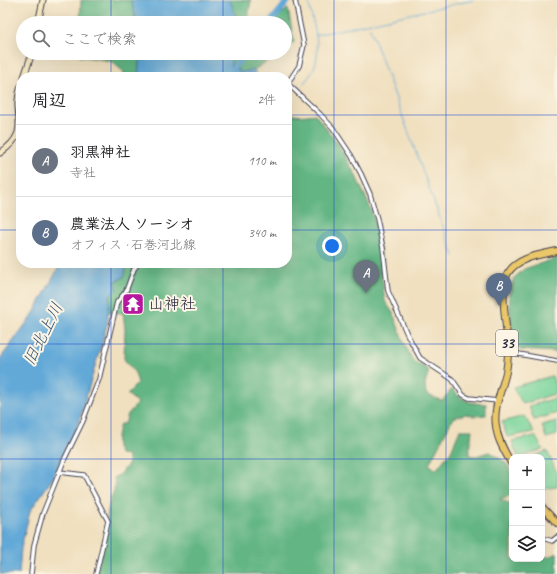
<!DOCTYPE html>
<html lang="ja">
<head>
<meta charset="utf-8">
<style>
	body { margin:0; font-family:Caveat,"Klee One",sans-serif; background:#f6f6f6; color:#202124 }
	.controls { position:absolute; right:12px; bottom:12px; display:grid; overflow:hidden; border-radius:8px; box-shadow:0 4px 16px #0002 }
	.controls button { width:36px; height:36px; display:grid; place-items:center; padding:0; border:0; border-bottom:1px solid #e0e0e0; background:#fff; color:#202124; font:20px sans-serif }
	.you { position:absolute; left:332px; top:246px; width:14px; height:14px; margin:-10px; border:3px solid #fff; border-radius:50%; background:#1a73e8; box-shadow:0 0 0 6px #1a73e833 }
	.badge { display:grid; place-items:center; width:26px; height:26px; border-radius:50%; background:#b5179e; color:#fff; font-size:13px; font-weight:700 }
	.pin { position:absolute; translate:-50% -33px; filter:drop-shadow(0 1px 2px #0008) }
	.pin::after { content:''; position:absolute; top:21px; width:14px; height:12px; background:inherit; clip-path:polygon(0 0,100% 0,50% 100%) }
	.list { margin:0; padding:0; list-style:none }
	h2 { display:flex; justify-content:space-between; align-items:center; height:52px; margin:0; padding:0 16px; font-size:17px }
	h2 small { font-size:13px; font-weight:400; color:#757577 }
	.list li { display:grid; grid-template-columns:26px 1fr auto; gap:12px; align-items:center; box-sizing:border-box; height:72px; padding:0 16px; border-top:1px solid #e0e0e0 }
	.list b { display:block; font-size:15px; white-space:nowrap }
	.list p { margin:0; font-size:13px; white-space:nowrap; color:#757577 }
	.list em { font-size:13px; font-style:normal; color:#757577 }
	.icon { flex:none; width:22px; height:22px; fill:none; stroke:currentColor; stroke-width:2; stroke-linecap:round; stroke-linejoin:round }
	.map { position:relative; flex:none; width:557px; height:574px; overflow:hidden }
	.search { position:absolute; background:#fff; box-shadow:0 4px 16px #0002; left:16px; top:16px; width:276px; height:44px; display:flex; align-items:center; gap:10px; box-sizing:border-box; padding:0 14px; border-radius:22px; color:#757577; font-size:15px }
	.panel { position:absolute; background:#fff; box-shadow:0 4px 16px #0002; left:16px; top:72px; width:276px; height:196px; border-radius:16px }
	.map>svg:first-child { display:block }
	.green { fill:#7bd59c; stroke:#4e7c6c }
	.forest { fill:#64b684; stroke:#436c60 }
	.water { fill:#62a9d8; stroke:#42668a }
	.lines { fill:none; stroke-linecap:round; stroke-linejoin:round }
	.stream { stroke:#62a9d8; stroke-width:1 }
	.river { stroke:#62a9d8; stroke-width:6 }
	.street-casing { stroke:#413e4f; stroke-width:5.5 }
	.secondary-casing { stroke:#413e4f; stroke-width:7 }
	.primary-casing { stroke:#413e4f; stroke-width:8 }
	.street { stroke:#fff; stroke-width:3.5 }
	.secondary { stroke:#f7e9c3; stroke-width:5 }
	.primary { stroke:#eac769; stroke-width:6 }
	.grid { fill:none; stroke:#1d4ed8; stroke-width:1; stroke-opacity:0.55 }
	.labels { text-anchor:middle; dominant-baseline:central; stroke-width:4; stroke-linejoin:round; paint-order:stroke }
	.shield { fill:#fcf5e5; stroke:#63616e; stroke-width:1 }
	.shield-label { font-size:15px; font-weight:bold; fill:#22223b }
	.poi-label { font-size:16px; fill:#22223b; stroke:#fcf5e5; text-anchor:start }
	.water-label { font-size:17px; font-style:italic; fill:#3c587a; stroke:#fcf5e5 }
</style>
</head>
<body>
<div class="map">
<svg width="557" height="574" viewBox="0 0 557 574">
	<rect width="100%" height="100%" fill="#fcf5e5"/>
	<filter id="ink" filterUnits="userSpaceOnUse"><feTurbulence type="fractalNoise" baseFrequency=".025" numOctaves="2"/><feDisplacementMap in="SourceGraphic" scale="8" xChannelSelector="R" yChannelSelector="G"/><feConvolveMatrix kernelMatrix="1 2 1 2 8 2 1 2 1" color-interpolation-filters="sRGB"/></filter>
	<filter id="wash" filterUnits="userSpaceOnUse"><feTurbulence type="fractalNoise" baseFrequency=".012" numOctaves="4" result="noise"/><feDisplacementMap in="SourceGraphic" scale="16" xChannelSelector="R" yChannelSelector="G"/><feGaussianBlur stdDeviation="0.9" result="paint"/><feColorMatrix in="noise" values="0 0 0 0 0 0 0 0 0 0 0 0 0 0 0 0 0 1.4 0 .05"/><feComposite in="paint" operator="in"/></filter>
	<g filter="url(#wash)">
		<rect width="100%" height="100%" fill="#f0e0c0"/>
		<g class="green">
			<polygon points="552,376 557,393 523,404 513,387"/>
			<polygon points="556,398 557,413 534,420 529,406"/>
			<polygon points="524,416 534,432 507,437 502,422"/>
			<polygon points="557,421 557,435 546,438 542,425"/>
			<polygon points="535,436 543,449 522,457 518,457 512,441"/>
			<polygon points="547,451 557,473 557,487 542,489 542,457 533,457"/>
		</g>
		<g class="forest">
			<polygon points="81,0 131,0 137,23 80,23"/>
			<polygon points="230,0 251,0 247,23 238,23"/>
			<polygon points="288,9 294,42 285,49 285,23 268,23"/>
			<polygon points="79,53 140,53 138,77 123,77 124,72 111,61 80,56"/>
			<polygon points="233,53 279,53 254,70 231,74 231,63"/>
			<path d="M287,111C294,118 306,115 315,114L338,144L355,174L372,211L380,249L382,281L385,301L393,313L404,343L413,361L429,370L425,384L426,394L442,401L452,389C464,402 469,403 486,404V415L473,416L466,414L453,418L429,464L436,470L451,451L460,430H472L469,455L476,456L489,452C513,465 512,468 512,495L500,499L508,503H512V559H542V551L546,557L554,555L557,553V574H96C95,567 100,560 102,553C108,536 105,518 110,501C113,492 117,486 114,477L120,475L129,463L127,455L120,454C114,444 117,435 120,424H125L128,414L138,403L127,394L138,383L135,373L124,359L125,329L123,313L108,312L110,296L117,289L116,281L124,277L127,264L130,263H287Z"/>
			<polygon points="557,258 557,352 520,350 512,340 509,294 514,278 524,269"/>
		</g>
		<g class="water">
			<polygon points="131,0 230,0 238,23 137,23"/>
			<polygon points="140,53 233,53 231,63 231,74 238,68 240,72 254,70 256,73 240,77 138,77"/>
			<polygon points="61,263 130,263 127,264 124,277 116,281 117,289 110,296 107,325 78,425 62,455 53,478 30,511 21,548 19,574 0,574 0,359 34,313"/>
		</g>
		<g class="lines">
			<g class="stream">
				<polyline points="370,28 454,256"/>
				<polyline points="316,35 473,0"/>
				<path d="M304,83C307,79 311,75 313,70C323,50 313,25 309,4"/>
			</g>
			<g class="river">
				<polyline points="270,23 288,1"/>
				<polyline points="223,77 233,69 245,53"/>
			</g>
		</g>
	</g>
	<g filter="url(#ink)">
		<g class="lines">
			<g class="street-casing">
				<g id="street">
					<polyline points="287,84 299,66 304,45 295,0"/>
					<polyline points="288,84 320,114 333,128 351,155 361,174 370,194 377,219 383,248 388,291 407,334 420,358 452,379 463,395 469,398 498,401"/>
					<polyline points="508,352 557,361"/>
					<polyline points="59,472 84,475 108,521 96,574"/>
					<polyline points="546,539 552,541 557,537"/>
					<polyline points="31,574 34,545 43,513 65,458 83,421 99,379 117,302 126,291 134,269 139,263"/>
				</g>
			</g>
			<g class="secondary-casing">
				<g id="secondary">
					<polyline points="38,23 43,0"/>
					<polyline points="24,77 32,53"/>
					<path d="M0,153C34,130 10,115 21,86"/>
				</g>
			</g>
			<g class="primary-casing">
				<g id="primary">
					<path d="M512,465C506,453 497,440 496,426C493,407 502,390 506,372C507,366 508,358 508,351C508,331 498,289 508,273C518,257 540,255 557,251"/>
					<polyline points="542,507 557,523"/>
				</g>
			</g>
			<use href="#street" class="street"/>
			<use href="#secondary" class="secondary"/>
			<use href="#primary" class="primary"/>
		</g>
	</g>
	<path class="grid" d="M111,0V23M223,0V23M334,0V574M446,0V574M111,53V77M223,53V77M0,115H21M287,115H557M0,230H21M287,230H557M111,263V574M223,263V574M0,344H557M0,459H512M542,459H557"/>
	<defs>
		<g id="temple-square" transform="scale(1.15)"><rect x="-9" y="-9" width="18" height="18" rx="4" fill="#b5179e" stroke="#fcf5e5"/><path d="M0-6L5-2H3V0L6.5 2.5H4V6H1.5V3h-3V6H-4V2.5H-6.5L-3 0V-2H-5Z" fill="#fff"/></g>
	</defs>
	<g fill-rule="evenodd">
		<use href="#temple-square" x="133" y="304"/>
	</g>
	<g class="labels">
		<rect class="shield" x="496" y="330" width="22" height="26" rx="3"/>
		<g class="shield-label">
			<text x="507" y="343">33</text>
		</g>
		<g class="poi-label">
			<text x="148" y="304">山神社</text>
		</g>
		<g class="water-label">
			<text transform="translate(43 334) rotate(-63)">旧北上川</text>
		</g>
	</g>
</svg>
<div class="controls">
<button>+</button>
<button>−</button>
<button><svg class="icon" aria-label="layers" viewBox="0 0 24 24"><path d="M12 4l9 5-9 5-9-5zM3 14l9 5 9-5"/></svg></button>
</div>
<div class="you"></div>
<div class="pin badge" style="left:366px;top:293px;background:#6b7280">A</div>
<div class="pin badge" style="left:499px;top:306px;background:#5c6f8a">B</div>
<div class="search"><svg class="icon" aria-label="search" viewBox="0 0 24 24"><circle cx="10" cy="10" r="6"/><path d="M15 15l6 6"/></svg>ここで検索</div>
<section class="panel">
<h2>周辺<small>2件</small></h2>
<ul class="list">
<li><span class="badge" style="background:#6b7280">A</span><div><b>羽黒神社</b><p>寺社</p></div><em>110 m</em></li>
<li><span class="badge" style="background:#5c6f8a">B</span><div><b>農業法人 ソーシオ</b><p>オフィス · 石巻河北線</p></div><em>340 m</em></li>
</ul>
</section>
</div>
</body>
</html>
